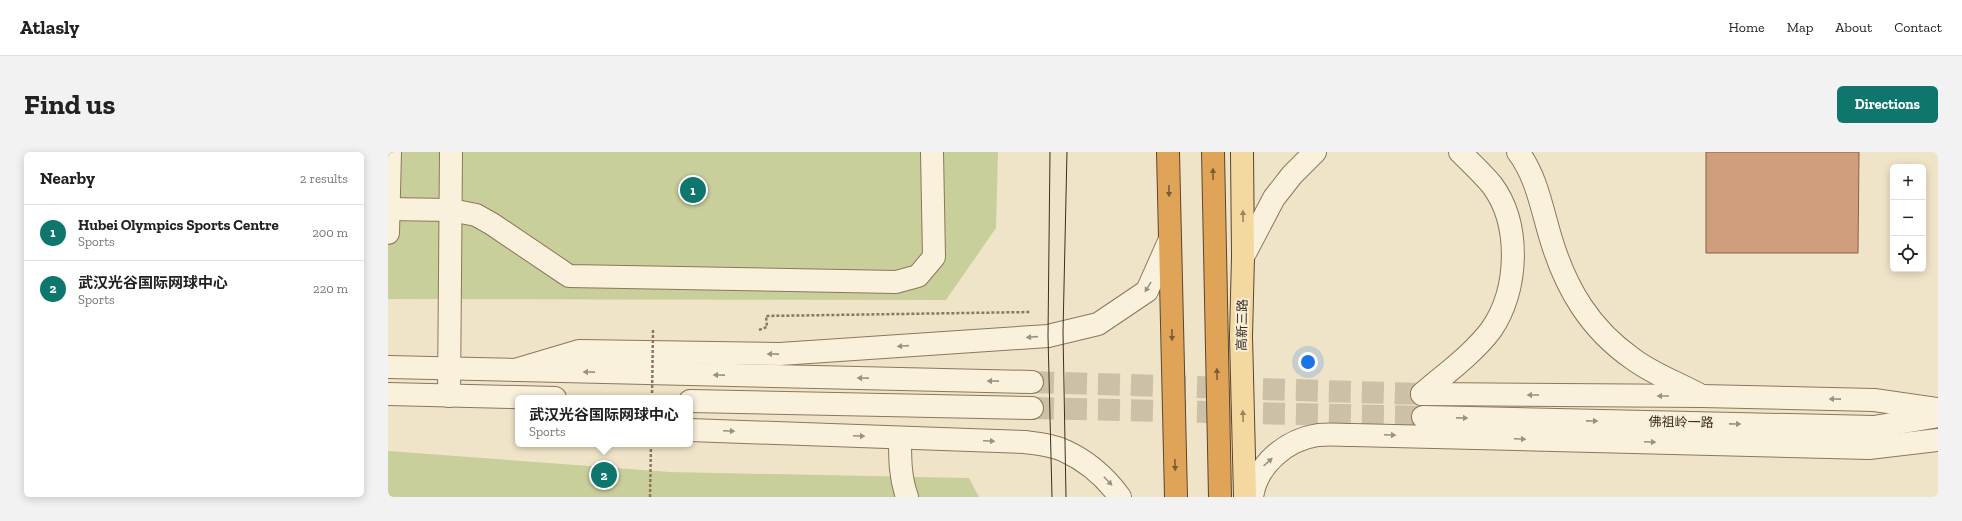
<!DOCTYPE html>
<html lang="en">
<head>
<meta charset="utf-8">
<style>
	body { margin:0; font-family:"Zilla Slab","Noto Sans SC",serif; background:#f2f2f2; color:#222 }
	.controls { position:absolute; right:12px; top:12px; display:grid; overflow:hidden; border-radius:6px; box-shadow:0 2px 10px #0003 }
	.controls button { width:36px; height:36px; display:grid; place-items:center; padding:0; border:0; border-bottom:1px solid #e0e0e0; background:#fff; color:#222; font:20px sans-serif }
	.you { position:absolute; left:920px; top:210px; width:14px; height:14px; margin:-10px; border:3px solid #fff; border-radius:50%; background:#1a73e8; box-shadow:0 0 0 6px #1a73e833 }
	.badge { display:grid; place-items:center; width:26px; height:26px; border-radius:50%; background:#0f766e; color:#fff; font-size:13px; font-weight:700 }
	.pin { position:absolute; translate:-50% -50%; border:2px solid #fff; box-shadow:0 1px 4px #0006 }
	.popup { position:absolute; left:127px; top:243px; width:178px; height:52px; box-sizing:border-box; display:grid; place-content:center; border-radius:6px; background:#fff; filter:drop-shadow(0 1px 3px #0005); font-size:13px; white-space:nowrap; color:#767676 }
	.popup b { font-size:15px; color:#222 }
	.popup::after { content:''; position:absolute; left:50%; top:100%; margin-left:-8px; border:8px solid transparent; border-top-color:#fff }
	.list { margin:0; padding:0; list-style:none }
	h2 { display:flex; justify-content:space-between; align-items:center; height:52px; margin:0; padding:0 16px; font-size:17px }
	h2 small { font-size:13px; font-weight:400; color:#767676 }
	.list li { display:grid; grid-template-columns:26px 1fr auto; gap:12px; align-items:center; box-sizing:border-box; height:56px; padding:0 16px; border-top:1px solid #e0e0e0 }
	.list b { display:block; font-size:15px; white-space:nowrap }
	.list p { margin:0; font-size:13px; white-space:nowrap; color:#767676 }
	.list em { font-size:13px; font-style:normal; color:#767676 }
	.icon { flex:none; width:22px; height:22px; fill:none; stroke:currentColor; stroke-width:2; stroke-linecap:round; stroke-linejoin:round }
	.map { position:relative; flex:none; width:1550px; height:345px; overflow:hidden; border-radius:6px }
	header { display:flex; align-items:center; gap:24px; box-sizing:border-box; height:56px; padding:0 20px; background:#fff; border-bottom:1px solid #e0e0e0 }
	header strong { font-size:19px }
	nav { display:flex; gap:22px; margin-inline-start:auto; font-size:14px }
	.intro { display:flex; align-items:center; justify-content:space-between; box-sizing:border-box; height:96px; padding:0 24px }
	h1 { margin:0; font-size:28px }
	.button { padding:10px 18px; border-radius:6px; background:#0f766e; color:#fff; font-size:14px; font-weight:700 }
	main { display:flex; gap:24px; padding:0 24px }
	aside { flex:1; background:#fff; border-radius:6px; box-shadow:0 2px 10px #0003 }
	.map>svg:first-child { display:block }
	.green { fill:#c9cf9b }
	.building { fill:#cf9f7d; stroke:#8d5f41 }
	.lines { fill:none; stroke-linecap:round; stroke-linejoin:round }
	.minor-tunnel { stroke:#ccc0a6; stroke-width:22; stroke-dasharray:22 11; stroke-linecap:butt }
	.minor-casing { stroke:#8d765c; stroke-width:24 }
	.major-casing { stroke:#5b4430; stroke-width:24 }
	.highway-casing { stroke:#5b4430; stroke-width:24 }
	.path { stroke:#8d765c; stroke-width:2.5; stroke-dasharray:3 2; stroke-linecap:butt }
	.minor { stroke:#faf1dc; stroke-width:22 }
	.major { stroke:#f3d9a0; stroke-width:22 }
	.highway { stroke:#e0a458; stroke-width:22 }
	.tram { stroke:#3d2e20; stroke-width:1 }
	.path-bridge { stroke:#8d765c; stroke-width:2.5; stroke-dasharray:3 2; stroke-linecap:butt }
	.oneway { fill:#7e5d36 }
	.oneway2 { fill:#988460 }
	.oneway3 { fill:#9c907e }
	.labels { text-anchor:middle; dominant-baseline:central; stroke-width:4; stroke-linejoin:round; paint-order:stroke }
	.street-label { font-size:13px; fill:#3d2e20; stroke:#f7eed8 }
</style>
</head>
<body>
<header>
<strong>Atlasly</strong>
<nav><a>Home</a><a>Map</a><a>About</a><a>Contact</a></nav>
</header>
<div class="intro"><h1>Find us</h1><a class="button">Directions</a></div>
<main>
<aside>
<h2>Nearby<small>2 results</small></h2>
<ul class="list">
<li><span class="badge">1</span><div><b>Hubei Olympics Sports Centre</b><p>Sports</p></div><em>200 m</em></li>
<li><span class="badge">2</span><div><b>武汉光谷国际网球中心</b><p>Sports</p></div><em>220 m</em></li>
</ul>
</aside>
<div class="map">
<svg width="1550" height="345" viewBox="0 0 1550 345">
	<rect width="100%" height="100%" fill="#f0e4c8"/>
	<g class="green">
		<polygon points="0,0 610,0 608,76 558,148 0,147"/>
		<polygon points="0,299 282,320 581,326 591,345 0,345"/>
	</g>
	<polygon class="building" points="1318,0 1471,0 1470,101 1318,101"/>
	<g class="lines">
		<g class="minor-tunnel">
			<polyline points="644,230 1034,242"/>
			<polyline points="644,256 1035,265"/>
		</g>
		<g class="minor-casing">
			<g id="minor">
				<path d="M1130,0C1149,25 1154,58 1163,87C1178,137 1202,177 1245,207C1265,222 1290,231 1312,243"/>
				<polyline points="0,57 63,58 88,63 104,72 181,124 508,130 530,124 546,105 544,0"/>
				<polyline points="0,81 2,0"/>
				<polyline points="855,105 886,46 904,23 927,0"/>
				<polyline points="0,215 644,230"/>
				<polyline points="127,218 191,199 392,202 660,184 710,172 759,139 782,87"/>
				<polyline points="0,242 167,246"/>
				<polyline points="1034,242 1314,244 1486,248 1550,257"/>
				<path d="M1034,242C1057,222 1085,202 1103,178C1131,138 1133,72 1104,33C1094,21 1083,11 1072,0"/>
				<polyline points="61,244 63,0"/>
				<polyline points="302,249 644,256"/>
				<polyline points="1035,265 1486,275 1550,264"/>
				<path d="M302,278L637,290C651,292 665,293 677,299C699,309 718,326 732,345"/>
				<path d="M512,286C512,307 512,325 519,345"/>
				<path d="M864,345C869,312 898,288 930,283C941,282 953,283 965,283L1481,296L1550,288"/>
			</g>
		</g>
		<g class="major-casing">
			<polyline id="major" points="854,0 855,105 853,184 857,345"/>
		</g>
		<g class="highway-casing">
			<g id="highway">
				<polyline points="780,0 788,345"/>
				<polyline points="825,0 832,345"/>
			</g>
		</g>
		<g class="path">
			<polyline points="371,178 379,175 378,164 643,160"/>
			<polyline points="262,345 263,292"/>
		</g>
		<use href="#minor" class="minor"/>
		<use href="#major" class="major"/>
		<use href="#highway" class="highway"/>
		<g class="tram">
			<polyline points="662,0 660,184 664,345"/>
			<polyline points="678,345 675,180 679,0"/>
		</g>
		<polyline class="path-bridge" points="264,246 265,177"/>
	</g>
	<defs><path id="oneway-solid" d="M-6-.8H1V-3.2L6.5 0L1 3.2V.8H-6Z"/></defs>
	<g class="oneway">
		<use href="#oneway-solid" transform="translate(825 22) rotate(-91)"/>
		<use href="#oneway-solid" transform="translate(781 39) rotate(89)"/>
		<use href="#oneway-solid" transform="translate(784 183) rotate(89)"/>
		<use href="#oneway-solid" transform="translate(829 222) rotate(-91)"/>
		<use href="#oneway-solid" transform="translate(787 313) rotate(88)"/>
	</g>
	<g class="oneway2">
		<use href="#oneway-solid" transform="translate(855 64) rotate(-91)"/>
		<use href="#oneway-solid" transform="translate(855 264) rotate(-92)"/>
	</g>
	<g class="oneway3">
		<use href="#oneway-solid" transform="translate(760 135) rotate(121)"/>
		<use href="#oneway-solid" transform="translate(644 185) rotate(176)"/>
		<use href="#oneway-solid" transform="translate(515 194) rotate(176)"/>
		<use href="#oneway-solid" transform="translate(385 202) rotate(-179)"/>
		<use href="#oneway-solid" transform="translate(201 220) rotate(-179)"/>
		<use href="#oneway-solid" transform="translate(331 223) rotate(-179)"/>
		<use href="#oneway-solid" transform="translate(475 226) rotate(-179)"/>
		<use href="#oneway-solid" transform="translate(605 229) rotate(-179)"/>
		<use href="#oneway-solid" transform="translate(1145 243) rotate(-180)"/>
		<use href="#oneway-solid" transform="translate(1275 244) rotate(-180)"/>
		<use href="#oneway-solid" transform="translate(1447 247) rotate(-179)"/>
		<use href="#oneway-solid" transform="translate(1074 266) rotate(1)"/>
		<use href="#oneway-solid" transform="translate(1204 269) rotate(1)"/>
		<use href="#oneway-solid" transform="translate(1347 272) rotate(1)"/>
		<use href="#oneway-solid" transform="translate(341 279) rotate(2)"/>
		<use href="#oneway-solid" transform="translate(1002 283) rotate(2)"/>
		<use href="#oneway-solid" transform="translate(471 284) rotate(2)"/>
		<use href="#oneway-solid" transform="translate(1132 287) rotate(2)"/>
		<use href="#oneway-solid" transform="translate(601 289) rotate(2)"/>
		<use href="#oneway-solid" transform="translate(1262 290) rotate(2)"/>
		<use href="#oneway-solid" transform="translate(880 310) rotate(-42)"/>
		<use href="#oneway-solid" transform="translate(720 329) rotate(46)"/>
	</g>
	<g class="labels">
		<g class="street-label">
			<text transform="translate(854 173) rotate(-89)">高新三路</text>
			<text transform="translate(1293 270) rotate(1)">佛祖岭一路</text>
		</g>
	</g>
</svg>
<div class="controls">
<button>+</button>
<button>−</button>
<button><svg class="icon" aria-label="locate" viewBox="0 0 24 24"><circle cx="12" cy="12" r="6"/><path d="M12 2v4M12 18v4M2 12h4M18 12h4"/></svg></button>
</div>
<div class="you"></div>
<div class="pin badge" style="left:305px;top:38px">1</div>
<div class="pin badge" style="left:216px;top:323px">2</div>
<div class="popup"><b>武汉光谷国际网球中心</b>Sports</div>
</div>
</main>
</body>
</html>
